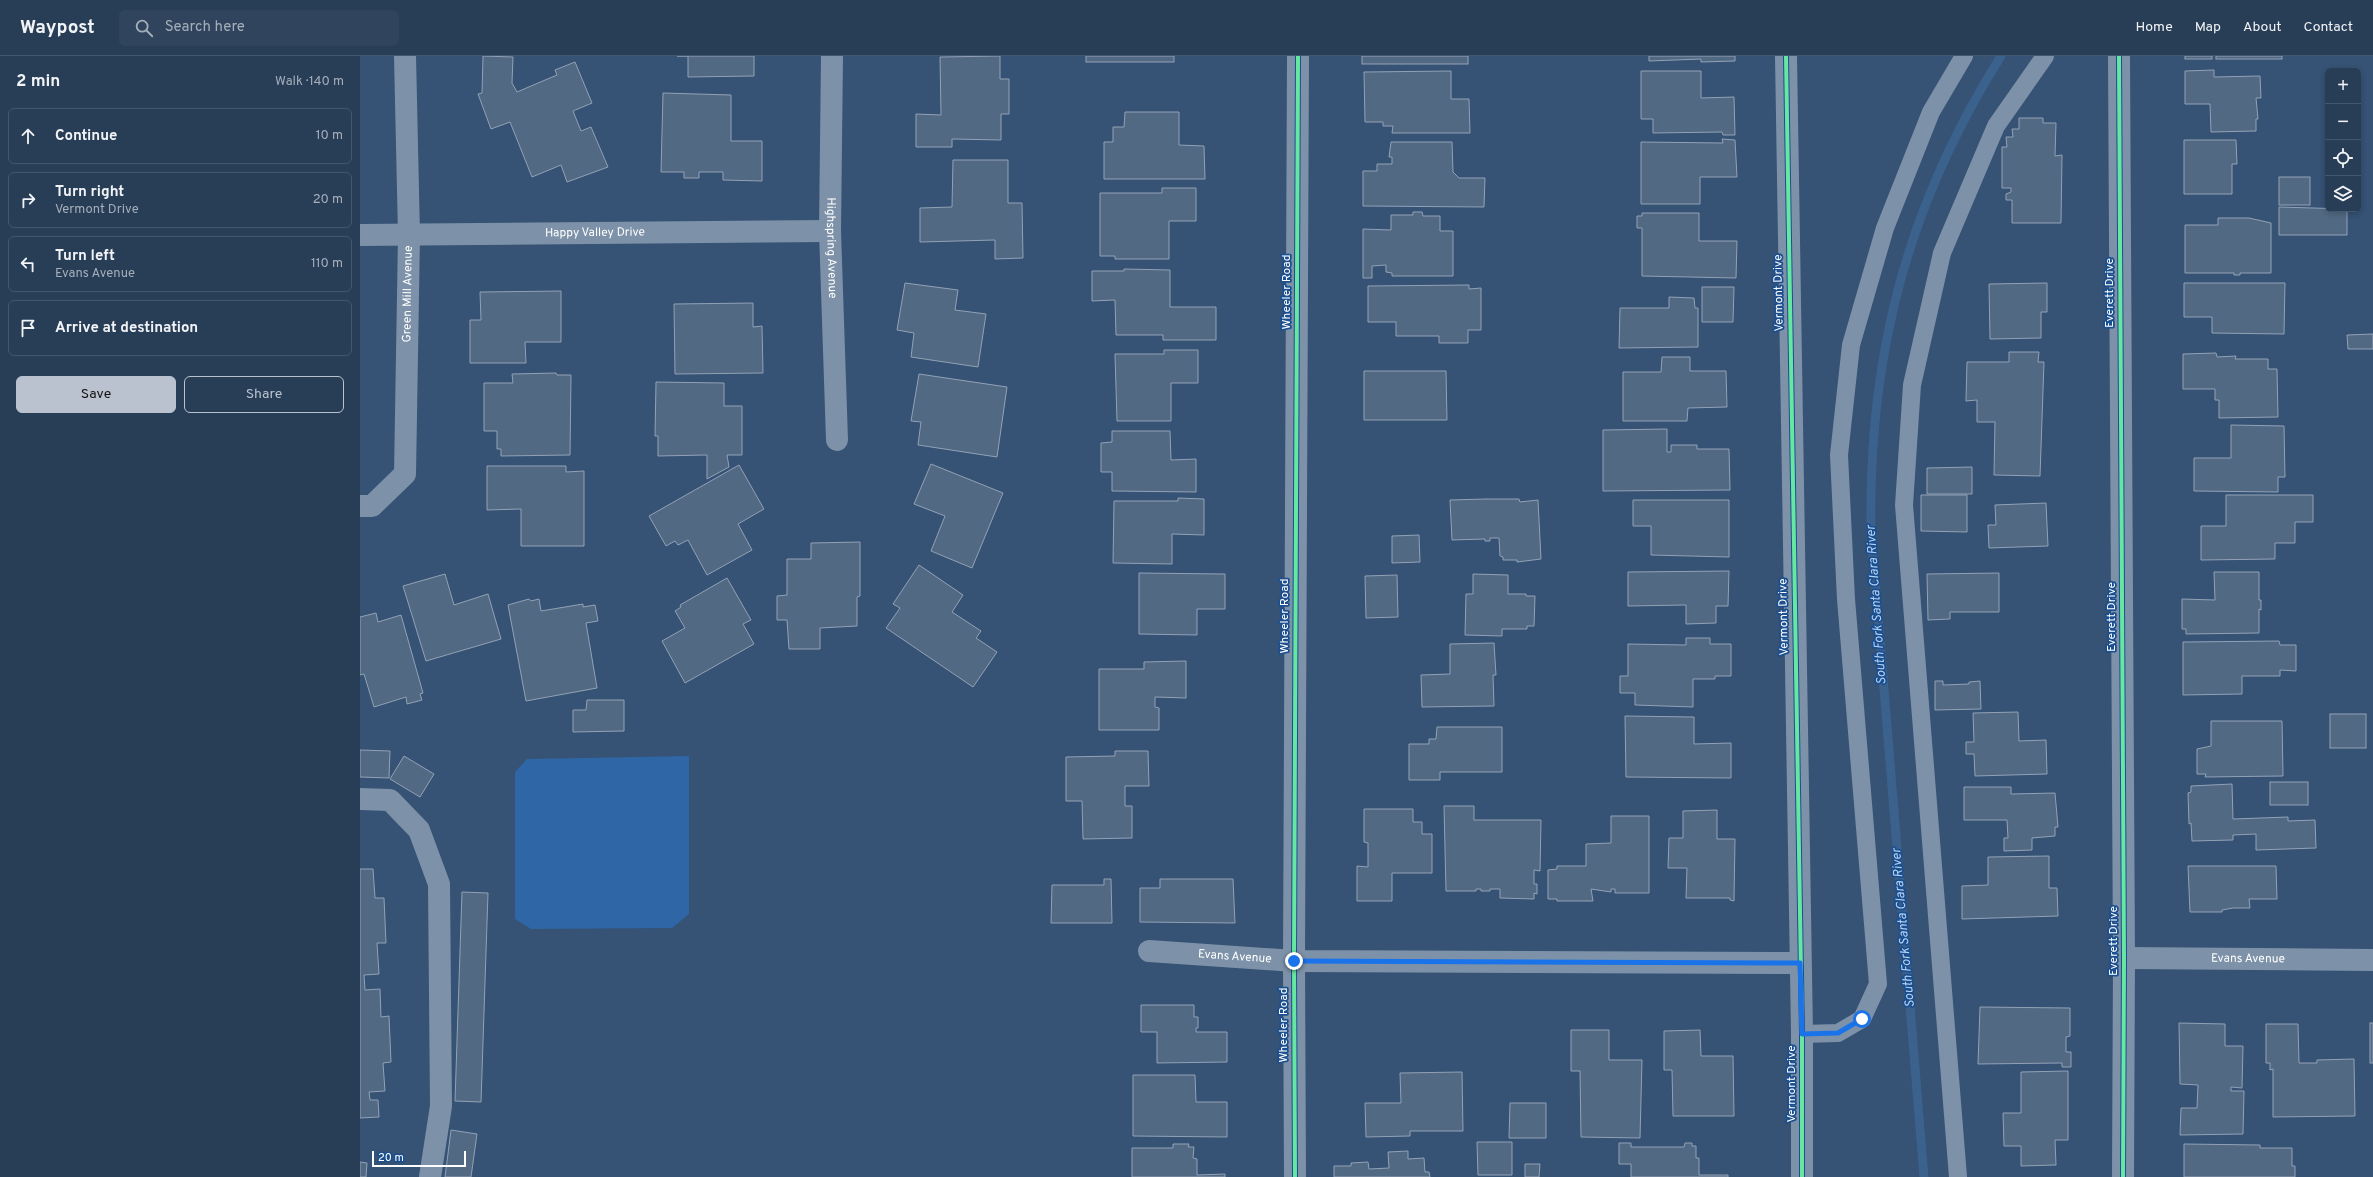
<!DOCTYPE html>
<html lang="en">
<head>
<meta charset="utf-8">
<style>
	body { margin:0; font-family:Overpass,sans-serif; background:#30455d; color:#f1f3f6 }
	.controls { position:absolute; right:12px; top:12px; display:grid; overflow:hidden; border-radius:6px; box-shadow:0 2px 6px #0003 }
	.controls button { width:36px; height:36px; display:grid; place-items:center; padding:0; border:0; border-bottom:1px solid #44576d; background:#283e57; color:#f1f3f6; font:20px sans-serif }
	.scale { position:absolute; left:12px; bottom:10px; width:94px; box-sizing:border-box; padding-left:4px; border:2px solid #fff; border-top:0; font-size:11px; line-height:14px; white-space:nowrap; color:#fff; -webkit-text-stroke:3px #1b4f8f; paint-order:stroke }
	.stop { position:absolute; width:12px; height:12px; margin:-9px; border:3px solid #1a73e8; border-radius:50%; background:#fff }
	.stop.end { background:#1a73e8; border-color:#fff; box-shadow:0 1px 4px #0008 }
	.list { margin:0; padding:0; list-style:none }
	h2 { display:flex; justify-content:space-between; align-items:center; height:52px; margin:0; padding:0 16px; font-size:17px }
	h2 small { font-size:13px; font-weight:400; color:#a5aeba }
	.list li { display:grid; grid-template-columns:26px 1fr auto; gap:12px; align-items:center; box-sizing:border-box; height:56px; margin:0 8px 8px; padding:0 8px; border:1px solid #44576d; border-radius:6px }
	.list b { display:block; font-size:15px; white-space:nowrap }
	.list p { margin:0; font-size:13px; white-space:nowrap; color:#a5aeba }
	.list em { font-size:13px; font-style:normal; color:#a5aeba }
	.actions { display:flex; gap:8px; padding:12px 16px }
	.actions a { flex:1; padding:9px 0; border:1px solid #b9c2ce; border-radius:6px; text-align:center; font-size:14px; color:#b9c2ce }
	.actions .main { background:#b9c2ce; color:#111 }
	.icon { flex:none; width:22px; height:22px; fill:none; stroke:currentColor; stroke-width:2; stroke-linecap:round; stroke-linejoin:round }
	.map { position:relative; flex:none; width:2013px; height:1121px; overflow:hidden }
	header { display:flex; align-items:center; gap:24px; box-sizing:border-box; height:56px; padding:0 20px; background:#283e57; border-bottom:1px solid #44576d }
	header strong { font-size:19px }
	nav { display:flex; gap:22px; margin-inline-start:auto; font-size:14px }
	.search { width:280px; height:36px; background:#30455d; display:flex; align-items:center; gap:10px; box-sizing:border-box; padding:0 14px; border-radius:6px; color:#a5aeba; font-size:15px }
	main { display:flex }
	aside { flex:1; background:#283e57 }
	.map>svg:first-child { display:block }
	.green { fill:#2f66a5 }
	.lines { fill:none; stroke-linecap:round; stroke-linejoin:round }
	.stream { stroke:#3b618d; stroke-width:9 }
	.building { fill:#526984; stroke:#92a2b6 }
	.service { stroke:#7d92a8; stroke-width:18 }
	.minor { stroke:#7d92a8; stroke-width:22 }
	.cycleway-casing { stroke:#1b4f8f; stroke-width:6 }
	.cycleway { stroke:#66e7a1; stroke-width:4 }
	.route { stroke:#1a73e8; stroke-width:5 }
	.labels { text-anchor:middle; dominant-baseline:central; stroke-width:3.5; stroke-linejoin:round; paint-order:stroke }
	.street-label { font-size:12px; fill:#fff; stroke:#1b4f8f }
	.water-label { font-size:13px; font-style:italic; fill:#b5d3f5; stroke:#1b4f8f }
</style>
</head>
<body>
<header>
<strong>Waypost</strong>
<div class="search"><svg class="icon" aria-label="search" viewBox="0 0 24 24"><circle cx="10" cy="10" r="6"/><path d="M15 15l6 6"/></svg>Search here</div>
<nav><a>Home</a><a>Map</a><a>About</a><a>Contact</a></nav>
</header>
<main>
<aside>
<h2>2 min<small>Walk · 140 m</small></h2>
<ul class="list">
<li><svg class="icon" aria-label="ahead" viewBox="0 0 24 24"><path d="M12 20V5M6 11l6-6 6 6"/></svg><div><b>Continue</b></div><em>10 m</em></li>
<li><svg class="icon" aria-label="right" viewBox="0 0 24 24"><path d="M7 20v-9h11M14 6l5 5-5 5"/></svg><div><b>Turn right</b><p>Vermont Drive</p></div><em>20 m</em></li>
<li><svg class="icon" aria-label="left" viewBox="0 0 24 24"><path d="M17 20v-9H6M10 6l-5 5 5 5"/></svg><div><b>Turn left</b><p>Evans Avenue</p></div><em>110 m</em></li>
<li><svg class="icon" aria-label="arrive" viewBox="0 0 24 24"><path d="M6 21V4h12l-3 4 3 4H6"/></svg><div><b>Arrive at destination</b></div></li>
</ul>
<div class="actions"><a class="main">Save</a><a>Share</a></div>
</aside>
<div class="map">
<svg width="2013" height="1121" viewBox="0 0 2013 1121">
	<rect width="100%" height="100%" fill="#365274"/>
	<polygon class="green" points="329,700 329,858 312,872 171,873 155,863 155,716 167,703"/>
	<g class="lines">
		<path class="stream" d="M1564,1121L1511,475C1508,300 1547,149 1641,0"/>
	</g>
	<g class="building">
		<polygon points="123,0 153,1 152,27 157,36 197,19 195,14 215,6 232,47 213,55 221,75 231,71 248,111 207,126 201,109 172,121 150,66 131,73 118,38 122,37"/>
		<polygon points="317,0 394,0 394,20 328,21 328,0"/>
		<polygon points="640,0 640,23 649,23 649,58 641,58 641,84 592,83 592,91 556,91 556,58 581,59 580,1"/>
		<rect x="726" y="0" width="88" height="6"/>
		<rect x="1002" y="0" width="106" height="8"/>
		<polygon points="1289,0 1375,0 1375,5 1341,6 1341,3 1289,5"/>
		<rect x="1825" y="0" width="27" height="3"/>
		<rect x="1856" y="0" width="66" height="3"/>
		<polygon points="1854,14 1854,21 1900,20 1901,42 1896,42 1898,63 1896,63 1896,75 1851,76 1850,48 1825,48 1825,15"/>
		<polygon points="1091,15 1091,43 1109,43 1110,77 1032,77 1033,70 1023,70 1023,66 1005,66 1004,16"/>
		<polygon points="1281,15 1341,15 1341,42 1374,41 1375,79 1363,79 1362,76 1293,77 1293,63 1281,63"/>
		<polygon points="303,37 371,39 371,85 402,85 402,125 363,124 363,116 339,116 339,122 324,122 324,116 301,116"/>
		<polygon points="765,56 819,56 819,89 844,90 845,123 744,123 744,86 753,86 753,71 764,71"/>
		<polygon points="1659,62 1683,62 1683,67 1696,67 1695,100 1702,99 1701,167 1652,167 1652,144 1646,144 1646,138 1651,136 1651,132 1642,132 1642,91 1647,91 1646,81 1653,81 1652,73 1659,73"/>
		<polygon points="1362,83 1375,84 1377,121 1340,121 1340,148 1281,148 1281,86 1363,87"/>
		<polygon points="1824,84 1876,84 1877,108 1872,108 1872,138 1824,138"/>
		<polygon points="1031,86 1092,86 1093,116 1099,122 1125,122 1124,151 1003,150 1003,115 1017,115 1017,108 1032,108 1032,101 1029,101"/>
		<polygon points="593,104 648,104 648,147 662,147 663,202 635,203 635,184 560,186 560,152 592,151"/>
		<rect x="1919" y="121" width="31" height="28"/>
		<polygon points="802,132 836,132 836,165 809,165 809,203 755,203 755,200 740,200 740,137 802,137"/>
		<polygon points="1919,151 1987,153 1987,179 1919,179"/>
		<polygon points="1053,156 1062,156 1063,160 1080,160 1080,175 1093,175 1093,220 1032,220 1032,217 1026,216 1026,209 1012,210 1012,222 1003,222 1003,173 1031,174 1031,159 1053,159"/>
		<polygon points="1282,157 1339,157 1339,185 1377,185 1376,222 1282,220 1282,172 1277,172 1277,160 1282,160"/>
		<polygon points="1858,162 1889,162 1911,167 1911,217 1880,217 1880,219 1874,219 1874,217 1825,217 1825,169 1858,169"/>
		<polygon points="764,213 810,214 810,251 856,251 856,284 803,284 803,279 756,279 755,244 732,245 732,215 764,215"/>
		<polygon points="545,227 598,234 595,254 626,258 618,311 551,301 554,277 537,274"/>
		<polygon points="1687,227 1687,256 1681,256 1681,282 1630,283 1629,228"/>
		<polygon points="1824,227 1925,227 1924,278 1852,277 1852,261 1824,261"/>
		<polygon points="1109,229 1109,233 1121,232 1121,274 1108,274 1108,287 1079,287 1079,280 1036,280 1036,266 1008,266 1008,230"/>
		<polygon points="1342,231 1374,231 1373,266 1342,266"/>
		<polygon points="201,235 201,286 165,286 166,307 110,307 110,264 121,264 120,236"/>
		<polygon points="1309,241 1334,242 1335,252 1338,252 1338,291 1259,292 1260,252 1309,252"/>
		<polygon points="393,247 393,271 402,270 403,317 315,318 314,248"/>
		<polygon points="2013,278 2013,293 1988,293 1987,279"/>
		<polygon points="804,294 838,294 838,327 811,327 811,365 757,365 755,298 804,298"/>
		<polygon points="1649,296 1679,296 1678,306 1684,306 1680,420 1634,419 1635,366 1617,366 1617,344 1606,345 1607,306 1649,306"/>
		<polygon points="1856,297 1857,301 1876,300 1875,303 1908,303 1908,313 1917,313 1918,361 1859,362 1859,344 1855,344 1855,333 1823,333 1823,298"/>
		<polygon points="1302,301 1330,301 1330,315 1366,315 1367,351 1328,352 1327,365 1263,365 1263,316 1301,316"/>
		<polygon points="1004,315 1086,315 1087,364 1004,364"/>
		<polygon points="196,317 197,319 211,319 210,399 141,400 141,393 137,393 137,375 124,375 124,327 153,327 152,318"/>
		<polygon points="559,318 647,331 637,401 558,389 561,366 551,365"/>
		<polygon points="296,326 364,327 364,350 382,350 382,399 367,399 369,411 347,423 347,399 298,400 298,380 295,380"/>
		<polygon points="1871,369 1924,370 1925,421 1918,421 1918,436 1834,435 1834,402 1871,402"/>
		<polygon points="1307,373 1307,396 1311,396 1311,389 1337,389 1337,393 1369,393 1370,434 1243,435 1243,374"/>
		<polygon points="752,375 810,375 811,404 836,403 836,436 752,435 752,416 741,416 741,387 752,386"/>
		<polygon points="571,408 643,437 612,512 571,495 585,460 554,448"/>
		<polygon points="379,409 404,453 378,468 392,494 347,519 328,484 318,489 315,485 306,490 289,460"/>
		<polygon points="127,410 206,410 206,416 224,415 224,490 161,490 161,453 127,454"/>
		<polygon points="1612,411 1612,438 1567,438 1567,412"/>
		<polygon points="1561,439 1607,439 1607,476 1561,475"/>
		<polygon points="1866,439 1953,439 1953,466 1935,466 1935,487 1915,487 1915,503 1841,504 1841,470 1866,470"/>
		<polygon points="818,442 844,443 844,479 812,478 812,508 753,507 754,445 818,445"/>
		<polygon points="1125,443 1159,443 1160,446 1178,444 1181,503 1157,506 1157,504 1143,504 1143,501 1140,500 1139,482 1130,482 1130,485 1125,485 1125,483 1092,484 1090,444"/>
		<polygon points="1273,444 1369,444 1369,501 1291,499 1291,470 1273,470"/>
		<polygon points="1686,447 1688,490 1629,492 1628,469 1636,469 1635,449"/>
		<polygon points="1059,479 1060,506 1032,507 1032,480"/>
		<polygon points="500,486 500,540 497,541 497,570 460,572 460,593 429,593 427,564 417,564 417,540 427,539 427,503 451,503 451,487"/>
		<polygon points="559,509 603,539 592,556 621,575 616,582 637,596 613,631 526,572 540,552 533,548"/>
		<polygon points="1369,515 1368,550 1356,550 1356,567 1326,568 1326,549 1268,550 1268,516"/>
		<polygon points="1854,516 1899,516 1899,544 1901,544 1901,554 1899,553 1899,577 1826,578 1826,573 1822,573 1822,543 1855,544"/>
		<polygon points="779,517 865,518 865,553 837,553 837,579 779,578"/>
		<polygon points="1639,517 1639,556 1590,556 1590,563 1568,564 1567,518"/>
		<polygon points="85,518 94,549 128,538 141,583 66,605 43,530"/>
		<polygon points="1113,518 1148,519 1148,538 1166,538 1166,540 1175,540 1174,570 1167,570 1167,573 1142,573 1142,580 1105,579 1106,538 1113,538"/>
		<polygon points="1037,519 1038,561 1006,562 1005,520"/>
		<polygon points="367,522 391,564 383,568 394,588 325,627 302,585 325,572 315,555 321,551 320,549"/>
		<polygon points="169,543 171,545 179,543 181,555 223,548 223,551 235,549 238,565 226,567 237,632 166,645 148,549"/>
		<polygon points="16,557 18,566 41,559 63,637 60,638 62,644 47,648 46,641 14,651 4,618 0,619 0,561"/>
		<polygon points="1326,582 1350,582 1350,588 1371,588 1371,620 1355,620 1355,623 1333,623 1333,651 1275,649 1275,637 1260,637 1260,620 1268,620 1268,588 1326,589"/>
		<polygon points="1919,585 1920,589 1936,589 1936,615 1920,614 1920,620 1882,620 1882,638 1823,639 1823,586"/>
		<polygon points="1134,587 1136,619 1133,619 1134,650 1062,651 1061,619 1090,618 1090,588"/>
		<polygon points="826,605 826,642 795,641 795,651 799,652 799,674 739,674 739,613 784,613 784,606"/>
		<polygon points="1575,625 1583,625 1583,629 1609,628 1609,626 1620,625 1621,653 1575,654"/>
		<polygon points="227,644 264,644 264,675 213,676 213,654 226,654"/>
		<polygon points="1658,656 1659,685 1686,684 1687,718 1615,720 1614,698 1606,698 1606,686 1614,686 1613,657"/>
		<rect x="1970" y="658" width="36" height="34"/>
		<polygon points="1265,660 1334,661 1334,688 1371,687 1371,722 1266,721"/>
		<polygon points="1851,665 1922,665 1923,720 1845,721 1846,718 1837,718 1837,693 1851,690"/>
		<polygon points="1077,671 1142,671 1142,716 1080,716 1080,724 1049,724 1049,688 1069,688 1069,683 1076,683"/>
		<polygon points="0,694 30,695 29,722 0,721"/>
		<polygon points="755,695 788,695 789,730 765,730 765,750 772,750 772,782 723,783 722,745 706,745 706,701 755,700"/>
		<polygon points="44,700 74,718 60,741 30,723"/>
		<rect x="1910" y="726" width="38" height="23"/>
		<polygon points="1872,728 1873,763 1928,761 1928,765 1955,764 1956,792 1896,794 1896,778 1873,779 1873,784 1832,785 1831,767 1829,768 1828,737 1831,736 1831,730"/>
		<polygon points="1604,731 1651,731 1651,738 1695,737 1698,771 1695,771 1695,780 1672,782 1672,794 1644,795 1644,782 1648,782 1647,764 1604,764"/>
		<polygon points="1084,750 1114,750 1114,764 1181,764 1180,815 1174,814 1174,828 1177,828 1177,838 1174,837 1174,843 1140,842 1140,833 1130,833 1130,835 1121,835 1121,833 1116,833 1116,835 1086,835"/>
		<polygon points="1004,753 1053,753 1053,766 1062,766 1062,778 1072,778 1072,817 1032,817 1032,845 997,845 997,810 1008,811 1008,787 1004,786"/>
		<polygon points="1357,754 1357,783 1375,783 1374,845 1370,844 1370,842 1326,842 1327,812 1308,812 1309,782 1323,782 1323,755"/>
		<polygon points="1251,760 1289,760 1289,837 1255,837 1255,833 1251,833 1251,836 1231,833 1233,845 1197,845 1197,843 1188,843 1188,814 1197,813 1197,810 1226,810 1226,788 1251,787"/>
		<polygon points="1689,800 1689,832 1697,832 1698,860 1602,863 1602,830 1628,829 1628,801"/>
		<polygon points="1828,810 1916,810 1917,843 1889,843 1890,852 1873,852 1862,854 1862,856 1830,856"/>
		<polygon points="0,813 13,813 15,842 24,842 26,887 17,887 19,918 4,919 5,934 20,933 21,961 29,960 31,1006 23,1007 25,1035 9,1036 10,1044 18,1044 19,1061 0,1062"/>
		<polygon points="744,823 751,823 752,867 691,867 692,829 744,829"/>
		<polygon points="800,823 873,823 875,867 780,866 780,832 800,832"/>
		<polygon points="102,836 128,837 121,1046 95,1045"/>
		<polygon points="781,949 834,949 834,961 838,961 838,972 836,972 836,976 867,976 867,1006 797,1007 797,976 781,976"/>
		<polygon points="1620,951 1710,952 1710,980 1706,981 1706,996 1711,996 1711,1011 1702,1011 1702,1007 1618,1008"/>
		<polygon points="1819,967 1865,968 1865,990 1883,990 1882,1032 1871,1031 1871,1035 1884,1035 1883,1078 1820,1079 1821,1052 1837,1052 1838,1029 1820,1028"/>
		<rect x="2010" y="967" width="3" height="40"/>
		<polygon points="1906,968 1938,968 1939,1007 1957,1007 1957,1004 1994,1003 1995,1060 1913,1061 1913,1013 1910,1014 1910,1007 1906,1007"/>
		<polygon points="1211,974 1249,974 1249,1004 1282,1004 1280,1082 1221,1081 1220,1015 1211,1015"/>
		<polygon points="1340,974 1341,1000 1373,1000 1374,1060 1313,1060 1312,1014 1304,1014 1304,975"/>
		<polygon points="1708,1015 1708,1084 1695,1084 1696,1109 1661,1110 1661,1090 1644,1090 1643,1057 1661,1057 1661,1016"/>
		<polygon points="1102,1016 1103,1075 1050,1075 1050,1080 1006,1081 1005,1047 1041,1047 1040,1017"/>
		<polygon points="773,1019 835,1019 836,1046 867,1046 867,1081 773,1080"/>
		<polygon points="1150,1047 1186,1047 1186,1082 1149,1082"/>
		<polygon points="91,1074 117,1078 111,1121 85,1121"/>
		<polygon points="1117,1086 1152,1086 1152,1119 1118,1119"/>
		<polygon points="1259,1087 1271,1087 1271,1091 1324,1091 1325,1087 1332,1087 1332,1090 1336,1090 1336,1102 1339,1102 1339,1119 1368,1119 1368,1121 1271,1121 1271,1108 1259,1108"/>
		<polygon points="813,1088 829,1088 828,1091 834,1091 833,1102 837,1103 837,1119 865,1118 865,1121 772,1121 772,1092 813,1092"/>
		<polygon points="1824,1088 1900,1089 1900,1092 1932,1092 1932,1110 1935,1110 1935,1121 1824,1121"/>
		<polygon points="1048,1095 1048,1103 1064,1102 1065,1116 1069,1116 1070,1121 974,1121 974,1110 991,1110 991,1107 1008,1106 1009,1113 1029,1112 1028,1096"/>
		<polygon points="0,1106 7,1107 6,1121 0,1121"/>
		<polygon points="1165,1108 1180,1108 1179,1121 1165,1121"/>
	</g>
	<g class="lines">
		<g class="service">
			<polyline points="1442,978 1478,977 1502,963 1518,928 1486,543 1479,399 1491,289 1525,172 1571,56 1604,0"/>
			<polyline points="1598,1121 1544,449 1552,329 1582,197 1636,70 1685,0"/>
		</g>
		<g class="minor">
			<path id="s1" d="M472,0L470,175L477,384"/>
			<polyline points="1426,0 1442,978 1442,1121"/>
			<polyline points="1759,0 1764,902 1763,1121"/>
			<path id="s2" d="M0,179L470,175"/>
			<path id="s3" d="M0,450H12L45,418L49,179L45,0"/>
			<polyline points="0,743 30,744 59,774 79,828 81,1050 70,1121"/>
			<path id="s4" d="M789,895L934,905L1440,907"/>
			<path id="s5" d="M1764,902L2013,904"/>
			<polyline points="935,1121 934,905 938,0"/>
		</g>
		<g class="cycleway-casing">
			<g id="cycleway">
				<polyline points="1426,0 1442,978 1442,1121"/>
				<polyline points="1759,0 1764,902 1763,1121"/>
				<polyline points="935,1121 934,905 938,0"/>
			</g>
		</g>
		<use href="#cycleway" class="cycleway"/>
	</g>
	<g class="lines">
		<polyline class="route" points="934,905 1440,907 1442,978 1478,977 1502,963"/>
	</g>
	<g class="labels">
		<g class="street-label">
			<text stroke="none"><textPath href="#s2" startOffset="235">Happy Valley Drive</textPath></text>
			<text stroke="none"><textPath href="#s1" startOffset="192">Highspring Avenue</textPath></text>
			<text transform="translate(927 236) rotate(-90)">Wheeler Road</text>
			<text transform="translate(1419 237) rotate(-91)">Vermont Drive</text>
			<text transform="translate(1750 237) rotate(-90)">Everett Drive</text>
			<text stroke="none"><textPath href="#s3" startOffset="238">Green Mill Avenue</textPath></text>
			<text transform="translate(925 560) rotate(-90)">Wheeler Road</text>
			<text transform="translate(1424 561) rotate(-91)">Vermont Drive</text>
			<text transform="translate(1752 561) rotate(-90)">Everett Drive</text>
			<text transform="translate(1754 885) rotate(-90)">Everett Drive</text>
			<text stroke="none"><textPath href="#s4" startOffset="86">Evans Avenue</textPath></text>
			<text stroke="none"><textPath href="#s5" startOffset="124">Evans Avenue</textPath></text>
			<text transform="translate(924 969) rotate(-90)">Wheeler Road</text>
			<text transform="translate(1432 1028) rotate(-90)">Vermont Drive</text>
		</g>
		<g class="water-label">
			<text transform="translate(1517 549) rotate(-94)">South Fork Santa Clara River</text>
			<text transform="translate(1544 872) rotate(-95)">South Fork Santa Clara River</text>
		</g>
	</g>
</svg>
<div class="controls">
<button>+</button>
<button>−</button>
<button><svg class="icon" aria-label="locate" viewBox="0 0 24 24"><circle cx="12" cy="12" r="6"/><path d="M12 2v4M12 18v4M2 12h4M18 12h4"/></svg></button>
<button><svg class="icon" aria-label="layers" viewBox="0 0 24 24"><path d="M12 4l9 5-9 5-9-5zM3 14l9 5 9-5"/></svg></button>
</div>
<div class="scale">20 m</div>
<div class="stop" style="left:1502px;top:963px"></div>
<div class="stop end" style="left:934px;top:905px"></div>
</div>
</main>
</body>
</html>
